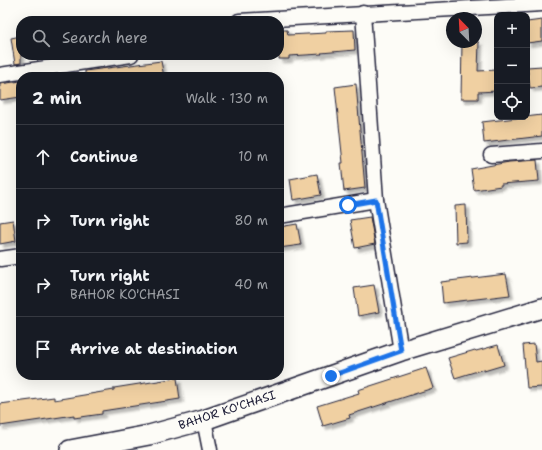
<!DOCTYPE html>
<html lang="en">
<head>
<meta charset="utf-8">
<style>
	body { margin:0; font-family:"Shantell Sans",sans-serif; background:#242831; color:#f1f3f6 }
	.controls { position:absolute; right:12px; top:12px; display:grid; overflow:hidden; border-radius:8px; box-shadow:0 4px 16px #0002 }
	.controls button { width:36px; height:36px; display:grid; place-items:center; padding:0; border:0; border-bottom:1px solid #363941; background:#171b24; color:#f1f3f6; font:20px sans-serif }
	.compass { position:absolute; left:446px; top:12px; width:36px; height:36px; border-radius:50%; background:#171b24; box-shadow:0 4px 16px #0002; rotate:336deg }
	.stop { position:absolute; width:12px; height:12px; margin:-9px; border:3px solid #1a73e8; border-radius:50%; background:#fff }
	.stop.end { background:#1a73e8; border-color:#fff; box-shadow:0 1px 4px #0008 }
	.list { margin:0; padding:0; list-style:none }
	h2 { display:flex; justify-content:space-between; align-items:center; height:52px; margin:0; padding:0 16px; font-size:17px }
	h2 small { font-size:13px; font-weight:400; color:#9ea1a6 }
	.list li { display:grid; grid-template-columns:26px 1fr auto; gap:12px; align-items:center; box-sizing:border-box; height:64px; padding:0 16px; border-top:1px solid #363941 }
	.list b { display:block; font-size:15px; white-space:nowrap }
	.list p { margin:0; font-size:13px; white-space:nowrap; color:#9ea1a6 }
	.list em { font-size:13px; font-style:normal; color:#9ea1a6 }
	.icon { flex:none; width:22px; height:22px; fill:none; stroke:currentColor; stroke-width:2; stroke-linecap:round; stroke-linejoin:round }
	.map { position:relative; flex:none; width:542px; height:450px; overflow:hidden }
	.search { position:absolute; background:#171b24; box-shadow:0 4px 16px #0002; left:16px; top:16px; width:268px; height:44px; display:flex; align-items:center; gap:10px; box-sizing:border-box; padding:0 14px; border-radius:16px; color:#9ea1a6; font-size:15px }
	.panel { position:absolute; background:#171b24; box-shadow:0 4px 16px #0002; left:16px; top:72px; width:268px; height:308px; border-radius:16px }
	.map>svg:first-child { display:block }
	.building { fill:#f0d0a2; stroke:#22223b; filter:url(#shadow) }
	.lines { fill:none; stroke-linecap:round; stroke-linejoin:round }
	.street-casing { stroke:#22223b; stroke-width:17 }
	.secondary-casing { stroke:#22223b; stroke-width:22 }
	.street { stroke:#fdfcf7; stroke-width:14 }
	.secondary { stroke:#fdfcf7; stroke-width:19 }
	.route { stroke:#1a73e8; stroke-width:5 }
	.labels { text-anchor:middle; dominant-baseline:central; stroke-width:4; stroke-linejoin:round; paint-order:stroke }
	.street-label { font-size:12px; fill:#22223b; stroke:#fdfcf7 }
</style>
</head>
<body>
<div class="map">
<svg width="542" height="450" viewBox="0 0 542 450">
	<defs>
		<filter id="shadow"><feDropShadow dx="3.5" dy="3.5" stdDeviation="1" flood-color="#0004"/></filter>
	</defs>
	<rect width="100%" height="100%" fill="#fdfcf7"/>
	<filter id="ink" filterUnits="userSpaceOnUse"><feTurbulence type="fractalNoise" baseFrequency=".025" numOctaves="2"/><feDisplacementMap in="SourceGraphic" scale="8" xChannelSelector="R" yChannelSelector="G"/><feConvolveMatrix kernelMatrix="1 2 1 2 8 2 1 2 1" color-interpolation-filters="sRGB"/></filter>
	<g filter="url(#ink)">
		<g class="building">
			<polygon points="542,20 542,41 527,43 527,22"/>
			<polygon points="279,30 287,30 288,35 326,33 326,31 354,30 355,50 321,53 322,54 289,56 289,59 279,59"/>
			<polygon points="21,36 21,63 15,64 11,38"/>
			<polygon points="462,42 479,42 478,71 497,70 497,91 478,92 478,99 461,99"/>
			<polygon points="161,61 164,77 85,77 85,71"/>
			<polygon points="542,66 542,87 530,88 527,67"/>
			<polygon points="21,81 21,97 0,100 0,84"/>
			<polygon points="356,84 365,188 344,191 341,163 343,163 335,87"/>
			<polygon points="542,115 542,136 484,143 482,122"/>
			<polygon points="537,160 539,181 501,184 501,186 474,190 471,169 509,162"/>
			<polygon points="317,174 321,195 293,200 290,179"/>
			<polygon points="466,205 467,242 456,243 455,206"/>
			<polygon points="370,217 375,244 355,248 350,220"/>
			<polygon points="13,220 16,241 0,244 0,222"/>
			<polygon points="297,224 301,245 279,248 279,227"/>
			<polygon points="506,274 510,295 443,303 441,282"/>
			<polygon points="374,285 379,312 358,316 354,288"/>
			<polygon points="534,344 536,362 542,361 542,387 527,388 523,345"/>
			<polygon points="498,345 504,365 484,371 484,369 455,378 448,358 475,350 476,351"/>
			<polygon points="426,368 433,388 349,415 350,418 323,426 317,406 359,393 358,390"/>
			<polygon points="177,378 180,399 102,411 102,414 74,418 74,415 0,426 0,404 54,397 54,400 114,390 114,388"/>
		</g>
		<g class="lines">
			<g class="street-casing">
				<g id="street">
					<polyline points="363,13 376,200 401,351"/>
					<polyline points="239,21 542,4"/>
					<polyline points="0,75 131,55"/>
					<polyline points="491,155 542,151"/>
					<polyline points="279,216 376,200"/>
					<polyline points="0,259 21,256"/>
					<polyline points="204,420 210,450"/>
				</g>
			</g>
			<g class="secondary-casing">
				<polyline id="secondary" points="70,450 149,435 204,420 401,351 542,308"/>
			</g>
			<use href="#street" class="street"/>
			<use href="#secondary" class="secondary"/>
		</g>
	</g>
	<g class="lines" filter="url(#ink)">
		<polyline class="route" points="331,376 401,351 376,200 348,205"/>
	</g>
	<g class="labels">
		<g class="street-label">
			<text transform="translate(227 410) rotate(-18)">BAHOR KO'CHASI</text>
		</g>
	</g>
</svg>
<div class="controls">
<button>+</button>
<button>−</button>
<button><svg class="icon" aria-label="locate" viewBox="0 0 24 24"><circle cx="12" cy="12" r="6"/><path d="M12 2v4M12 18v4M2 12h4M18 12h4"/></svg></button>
</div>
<svg class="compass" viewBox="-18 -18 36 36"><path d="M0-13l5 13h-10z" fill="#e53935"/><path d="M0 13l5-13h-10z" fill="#9ea1a6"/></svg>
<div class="stop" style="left:348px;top:205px"></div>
<div class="stop end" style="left:331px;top:376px"></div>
<div class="search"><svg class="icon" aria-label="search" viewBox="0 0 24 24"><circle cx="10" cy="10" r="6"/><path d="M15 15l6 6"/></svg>Search here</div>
<section class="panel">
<h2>2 min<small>Walk · 130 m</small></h2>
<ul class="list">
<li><svg class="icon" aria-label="ahead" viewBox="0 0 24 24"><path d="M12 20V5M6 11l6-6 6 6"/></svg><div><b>Continue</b></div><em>10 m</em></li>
<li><svg class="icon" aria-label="right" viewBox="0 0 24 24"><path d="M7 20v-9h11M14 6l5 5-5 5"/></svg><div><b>Turn right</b></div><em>80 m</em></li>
<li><svg class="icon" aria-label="right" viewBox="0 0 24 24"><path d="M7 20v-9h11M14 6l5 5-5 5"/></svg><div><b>Turn right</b><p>BAHOR KO'CHASI</p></div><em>40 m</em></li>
<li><svg class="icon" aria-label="arrive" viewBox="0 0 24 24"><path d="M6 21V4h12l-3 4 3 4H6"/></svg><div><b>Arrive at destination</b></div></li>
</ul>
</section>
</div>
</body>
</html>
